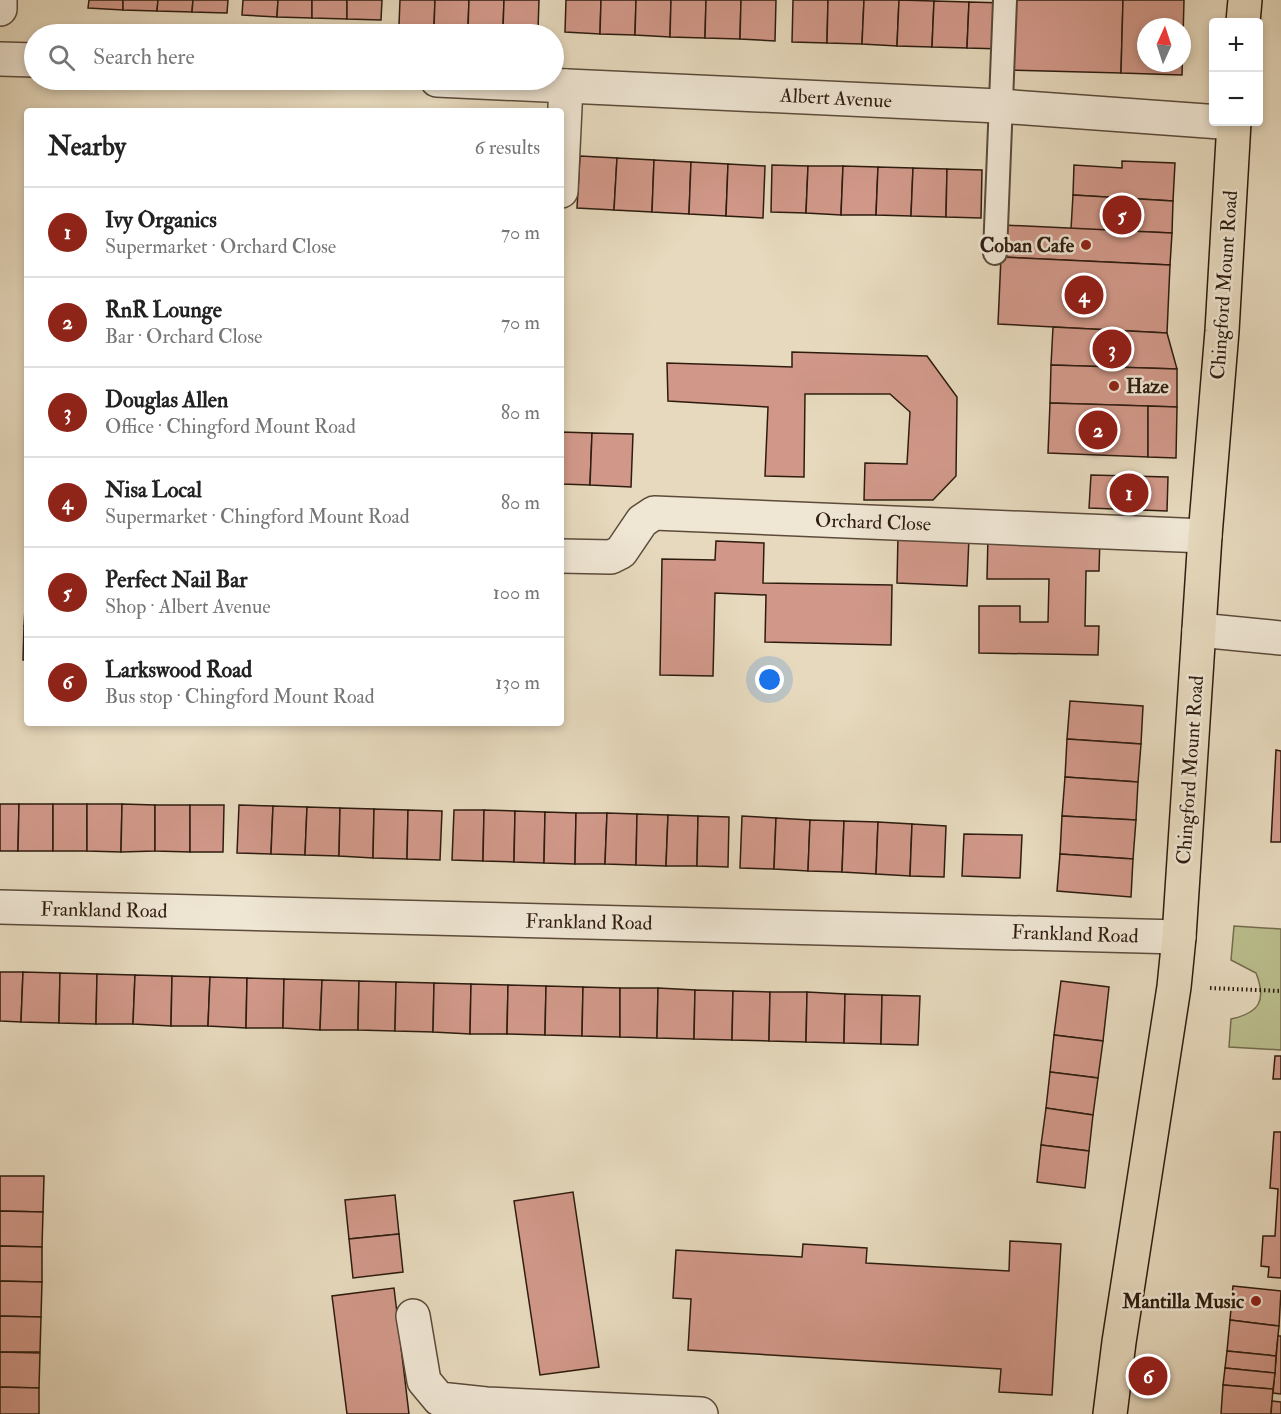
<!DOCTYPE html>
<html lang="en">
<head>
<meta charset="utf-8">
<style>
	body { margin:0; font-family:"IM FELL Double Pica",serif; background:#f2f2f2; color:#222 }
	.controls { position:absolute; right:18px; top:18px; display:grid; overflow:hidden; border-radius:6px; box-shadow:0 3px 9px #0003 }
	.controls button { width:54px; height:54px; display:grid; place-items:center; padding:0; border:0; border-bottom:2px solid #e0e0e0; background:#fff; color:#222; font:30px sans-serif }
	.compass { position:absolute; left:1137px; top:18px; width:54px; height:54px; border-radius:50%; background:#fff; box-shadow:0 3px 9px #0003; rotate:3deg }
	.you { position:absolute; left:770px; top:680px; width:21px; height:21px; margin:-15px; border:4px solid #fff; border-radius:50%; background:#1a73e8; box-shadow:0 0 0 9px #1a73e833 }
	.badge { display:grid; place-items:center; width:39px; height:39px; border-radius:50%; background:#8f2418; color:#fff; font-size:20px; font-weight:700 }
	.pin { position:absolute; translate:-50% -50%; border:3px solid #fff; box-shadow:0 2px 6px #0006 }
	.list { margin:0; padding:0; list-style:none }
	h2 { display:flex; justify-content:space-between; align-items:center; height:78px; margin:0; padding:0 24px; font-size:26px }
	h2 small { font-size:20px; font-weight:400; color:#767676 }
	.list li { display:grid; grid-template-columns:39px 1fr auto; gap:18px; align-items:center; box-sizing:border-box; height:90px; padding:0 24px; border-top:2px solid #e0e0e0 }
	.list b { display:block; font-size:22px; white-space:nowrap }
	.list p { margin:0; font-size:20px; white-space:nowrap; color:#767676 }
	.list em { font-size:20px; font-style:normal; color:#767676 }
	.icon { flex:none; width:33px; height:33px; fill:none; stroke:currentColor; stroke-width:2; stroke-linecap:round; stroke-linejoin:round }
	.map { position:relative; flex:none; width:1281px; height:1414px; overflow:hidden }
	.search { position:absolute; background:#fff; box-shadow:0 3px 9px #0003; left:24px; top:24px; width:540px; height:66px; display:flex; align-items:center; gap:15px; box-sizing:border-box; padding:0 21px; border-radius:33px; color:#767676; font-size:22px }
	.panel { position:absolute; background:#fff; box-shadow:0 3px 9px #0003; left:24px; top:108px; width:540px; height:618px; border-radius:6px }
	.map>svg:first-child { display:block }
	.green { fill:#bbbe8d; stroke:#746d4e; stroke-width:1.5 }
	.building { fill:#d19889; stroke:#2e1c0f; stroke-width:1.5; fill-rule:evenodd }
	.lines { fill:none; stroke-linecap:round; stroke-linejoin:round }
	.service-casing { stroke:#5c4b3a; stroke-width:26 }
	.minor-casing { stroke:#5c4b3a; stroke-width:36 }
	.primary-casing { stroke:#2e1c0f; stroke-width:36 }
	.path { stroke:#2e1c0f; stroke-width:4; stroke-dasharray:1.5 3; stroke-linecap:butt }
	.service { stroke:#efe6d4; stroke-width:22 }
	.minor { stroke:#efe6d4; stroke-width:33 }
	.primary { stroke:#e6d9bd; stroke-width:33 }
	.poi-dot { fill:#8f2418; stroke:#efe6d4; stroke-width:2 }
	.labels { text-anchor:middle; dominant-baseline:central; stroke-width:5; stroke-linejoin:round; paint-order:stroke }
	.street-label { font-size:20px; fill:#2e1c0f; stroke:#efe6d4 }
	.poi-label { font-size:20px; font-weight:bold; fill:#2e1c0f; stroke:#efe6d4; text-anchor:end }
</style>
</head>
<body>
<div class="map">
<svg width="1281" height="1414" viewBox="0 0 1281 1414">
	<rect width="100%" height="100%" fill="#e6d9bd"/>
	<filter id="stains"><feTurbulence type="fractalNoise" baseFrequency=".00333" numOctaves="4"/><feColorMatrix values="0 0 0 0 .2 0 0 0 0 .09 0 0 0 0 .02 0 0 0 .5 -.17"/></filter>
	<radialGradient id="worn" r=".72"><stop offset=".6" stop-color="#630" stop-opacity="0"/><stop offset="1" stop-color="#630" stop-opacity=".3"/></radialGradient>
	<path class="green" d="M1234,926L1281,929V1050L1229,1047L1231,1019C1259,1013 1267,1001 1256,973L1231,960Z"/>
	<g class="building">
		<polygon points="89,0 123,0 123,10 88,8"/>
		<polygon points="123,0 158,0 157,11 123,10"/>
		<polygon points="158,0 193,0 192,12 157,11"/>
		<polygon points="193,0 228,0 227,13 192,12"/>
		<polygon points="243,0 278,0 277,17 242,15"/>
		<polygon points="278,0 312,0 312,18 277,17"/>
		<polygon points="312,0 347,0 347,19 312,18"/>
		<polygon points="347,0 382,0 381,20 347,19"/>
		<polygon points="400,0 435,0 434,27 399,25"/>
		<polygon points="435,0 469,0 468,28 434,27"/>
		<polygon points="469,0 504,0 503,29 468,28"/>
		<polygon points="504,0 539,0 538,30 503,29"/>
		<polygon points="566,0 601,0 600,34 565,32"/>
		<polygon points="601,0 636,0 635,35 600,34"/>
		<polygon points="636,0 671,0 670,37 635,35"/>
		<polygon points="671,0 706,0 705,38 670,37"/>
		<polygon points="706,0 741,0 740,39 705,38"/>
		<polygon points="741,0 776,0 775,41 740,39"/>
		<polygon points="793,0 828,0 827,43 792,42"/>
		<polygon points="828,0 864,0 862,44 827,43"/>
		<polygon points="864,0 899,0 897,46 862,44"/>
		<polygon points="899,0 934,1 932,47 897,46"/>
		<polygon points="1009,0 1123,0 1121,73 1007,70"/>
		<path d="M1123,0H1184L1182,75L1121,73ZM1146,27H1182V63H1146Z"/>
		<polygon points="934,1 969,2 967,48 932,47"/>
		<polygon points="969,2 1004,3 1002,49 967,48"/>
		<polygon points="580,156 617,158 614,210 577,208"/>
		<polygon points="617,158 654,160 652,212 614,210"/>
		<polygon points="654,160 691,162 689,214 652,212"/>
		<polygon points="1122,161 1175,163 1173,201 1073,195 1074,165 1122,168"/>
		<polygon points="691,162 728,164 726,216 689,214"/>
		<polygon points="728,164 765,166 763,218 726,216"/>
		<polygon points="772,165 808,166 806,213 771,212"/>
		<polygon points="808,166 843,166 841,215 806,213"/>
		<polygon points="843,166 878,167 876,215 841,215"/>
		<polygon points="878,167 913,168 911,216 876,215"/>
		<polygon points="913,168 947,169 946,217 911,216"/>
		<polygon points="947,169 982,170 981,218 946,217"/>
		<polygon points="1073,195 1173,201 1172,233 1071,229"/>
		<polygon points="1003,225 1172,233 1170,265 1001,257"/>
		<polygon points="1001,257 1170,265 1167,333 998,324"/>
		<polygon points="1053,327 1167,333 1177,369 1051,365"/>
		<polygon points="792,352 927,356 957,397 956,476 933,500 864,500 865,463 907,464 910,412 890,394 805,394 804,477 765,476 768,407 668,401 667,363 792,367"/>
		<polygon points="1051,365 1177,369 1177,407 1050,403"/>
		<polygon points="1050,403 1148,406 1148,457 1048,453"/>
		<polygon points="1148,406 1177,407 1176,458 1148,457"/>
		<polygon points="561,432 592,433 590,485 561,484"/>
		<polygon points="592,433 633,434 631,487 590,485"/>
		<polygon points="1091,475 1168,477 1167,511 1089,508"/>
		<polygon points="898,535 969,537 967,586 897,583"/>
		<polygon points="988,535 1100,537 1099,571 1086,571 1085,626 1099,626 1098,655 979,653 979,606 1020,606 1020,622 1048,622 1049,579 987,579"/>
		<polygon points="716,541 764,543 763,583 892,585 891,645 765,642 766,595 715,593 713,676 660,675 662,559 715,560"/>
		<polygon points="26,591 27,591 27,626 24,626"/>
		<polygon points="24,626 27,626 27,660 23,660"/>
		<polygon points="1070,701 1143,706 1141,744 1067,739"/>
		<polygon points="1067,739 1141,744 1138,782 1065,777"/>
		<polygon points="1276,750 1281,751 1281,842 1271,842"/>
		<polygon points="1065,777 1138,782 1136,820 1062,816"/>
		<polygon points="0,804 19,804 18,851 0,851"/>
		<polygon points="19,804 53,804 53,851 18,851"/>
		<rect x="53" y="804" width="34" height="47"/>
		<polygon points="87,804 122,804 121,852 87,851"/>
		<polygon points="122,804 155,805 155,851 121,852"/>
		<polygon points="155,805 190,805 190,852 155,851"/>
		<polygon points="190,805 224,805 223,852 190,852"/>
		<polygon points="239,805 273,806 271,854 237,853"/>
		<polygon points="273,806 307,807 305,855 271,854"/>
		<polygon points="307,807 340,808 339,856 305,855"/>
		<polygon points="340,808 374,809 373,858 339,856"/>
		<polygon points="374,809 408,810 407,859 373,858"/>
		<polygon points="408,810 442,811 440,860 407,859"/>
		<polygon points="454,810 484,810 483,861 452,860"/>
		<polygon points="484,810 515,811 514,862 483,861"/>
		<polygon points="515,811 545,812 544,863 514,862"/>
		<polygon points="545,812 576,813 575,864 544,863"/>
		<polygon points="576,813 607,813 605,864 575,864"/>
		<polygon points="607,813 637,814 636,865 605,864"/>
		<polygon points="637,814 668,815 666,866 636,865"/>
		<polygon points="668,815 698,816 697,866 666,866"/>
		<polygon points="698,816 729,817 728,867 697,866"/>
		<polygon points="742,816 776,818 774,869 740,868"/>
		<polygon points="1062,816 1136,820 1133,859 1060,854"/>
		<polygon points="776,818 810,820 808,871 774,869"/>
		<polygon points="810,820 844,821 842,872 808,871"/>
		<polygon points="844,821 878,822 876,874 842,872"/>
		<polygon points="878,822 912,824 910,876 876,874"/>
		<polygon points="912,824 946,826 944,877 910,876"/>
		<polygon points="964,834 1022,835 1020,878 962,876"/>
		<polygon points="1060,854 1133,859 1131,897 1057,891"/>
		<polygon points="0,972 23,972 21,1022 0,1021"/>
		<polygon points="23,972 60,973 59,1023 21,1022"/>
		<polygon points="60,973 97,974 96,1024 59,1023"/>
		<polygon points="97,974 135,975 133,1024 96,1024"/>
		<polygon points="135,975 172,976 171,1026 133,1024"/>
		<polygon points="172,976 210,977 208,1026 171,1026"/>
		<polygon points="210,977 247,978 246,1028 208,1026"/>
		<polygon points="247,978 284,979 283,1028 246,1028"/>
		<polygon points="284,979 322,980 320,1030 283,1028"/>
		<polygon points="322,980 359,981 358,1030 320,1030"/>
		<polygon points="359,981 396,982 395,1031 358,1030"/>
		<polygon points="1061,981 1109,987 1103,1041 1054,1035"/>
		<polygon points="396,982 434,983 433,1032 395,1031"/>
		<polygon points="434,983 471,984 470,1034 433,1032"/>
		<polygon points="471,984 508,985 507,1034 470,1034"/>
		<polygon points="508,985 546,986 545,1035 507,1034"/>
		<polygon points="546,986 583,987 582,1036 545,1035"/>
		<polygon points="583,987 620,988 620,1037 582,1036"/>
		<polygon points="620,988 658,988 657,1038 620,1037"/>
		<polygon points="658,988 695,990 694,1039 657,1038"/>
		<polygon points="695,990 733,991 732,1040 694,1039"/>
		<polygon points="733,991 770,992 769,1041 732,1040"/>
		<polygon points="770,992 807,992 806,1042 769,1041"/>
		<polygon points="807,992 845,994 844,1043 806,1042"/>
		<polygon points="845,994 882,995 881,1044 844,1043"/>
		<polygon points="882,995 920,996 918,1045 881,1044"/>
		<polygon points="1054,1035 1103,1041 1098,1078 1050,1072"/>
		<polygon points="1275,1056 1281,1056 1281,1079 1273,1079"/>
		<polygon points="1050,1072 1098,1078 1093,1115 1046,1108"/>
		<polygon points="1046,1108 1093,1115 1089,1151 1041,1145"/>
		<polygon points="1274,1132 1281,1132 1281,1278 1268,1277 1269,1267 1261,1266 1263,1236 1275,1236 1278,1189 1270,1188"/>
		<polygon points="1041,1145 1089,1151 1085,1188 1037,1182"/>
		<polygon points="0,1176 44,1176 43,1212 0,1211"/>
		<polygon points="573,1192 599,1367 540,1375 514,1201"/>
		<polygon points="395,1195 399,1234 349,1239 345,1200"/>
		<polygon points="0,1211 43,1212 42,1247 0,1246"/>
		<polygon points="399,1234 403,1272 353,1278 349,1239"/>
		<polygon points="1010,1241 1061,1244 1052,1395 999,1392 1001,1369 688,1350 691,1299 673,1298 676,1250 802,1257 803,1244 867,1248 866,1263 1009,1271"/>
		<polygon points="0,1246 42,1247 42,1282 0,1281"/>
		<polygon points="0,1281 42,1282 41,1317 0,1316"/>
		<polygon points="1233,1286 1281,1291 1279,1326 1230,1320"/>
		<polygon points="394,1288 409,1414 347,1414 332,1296"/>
		<polygon points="0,1316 41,1317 40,1352 0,1352"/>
		<polygon points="1230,1320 1279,1326 1276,1356 1227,1351"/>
		<polygon points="1278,1336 1281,1336 1281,1394 1273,1393"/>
		<polygon points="1227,1351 1276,1356 1275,1373 1225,1368"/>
		<polygon points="0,1352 40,1353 39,1388 0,1387"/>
		<polygon points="1225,1368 1275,1373 1273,1389 1223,1385"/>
		<polygon points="1223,1385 1273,1389 1271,1414 1221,1414"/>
		<polygon points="0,1387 39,1388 39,1414 0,1414"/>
		<polygon points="1272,1401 1281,1402 1281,1414 1271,1414"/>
	</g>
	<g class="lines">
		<g class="service-casing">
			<polyline id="service" points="995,253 1005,0"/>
		</g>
		<g class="minor-casing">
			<g id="minor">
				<polyline points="0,9 0,0"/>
				<polyline points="0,59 34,60"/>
				<polyline points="437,80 999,106 1234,123"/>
				<polyline points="561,191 566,86"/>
				<polyline points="561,556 611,557 621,552 642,521 654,513 1205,536"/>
				<polyline points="1199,630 1281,638"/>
				<polyline points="0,907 1179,937"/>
				<polyline points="413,1316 424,1381 439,1399 486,1404 701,1414"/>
			</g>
		</g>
		<g class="primary-casing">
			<g id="primary">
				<polyline points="1243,22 1245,0"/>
				<polyline points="1110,1414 1119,1342 1174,987 1179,937 1205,536 1222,331 1234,122"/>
			</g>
		</g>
		<polyline class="path" points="1210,988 1281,991"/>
		<use href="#service" class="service"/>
		<use href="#minor" class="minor"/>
		<use href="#primary" class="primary"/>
	</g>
	<g class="poi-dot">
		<circle cx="1086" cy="245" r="6"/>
		<circle cx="1114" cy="386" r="6"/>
		<circle cx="1256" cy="1301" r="6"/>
	</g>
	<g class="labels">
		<g class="street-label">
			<text transform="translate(836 98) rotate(3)">Albert Avenue</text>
			<text transform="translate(1224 285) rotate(-86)">Chingford Mount Road</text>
			<text transform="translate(873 522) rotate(2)">Orchard Close</text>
			<text transform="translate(1190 770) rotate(-86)">Chingford Mount Road</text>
			<text transform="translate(104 910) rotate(1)">Frankland Road</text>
			<text transform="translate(589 922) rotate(1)">Frankland Road</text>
			<text transform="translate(1075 934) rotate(2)">Frankland Road</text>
		</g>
		<g class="poi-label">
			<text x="1074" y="245">Coban Cafe</text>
			<text x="1126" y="386" text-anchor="start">Haze</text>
			<text x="1244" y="1301">Mantilla Music</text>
		</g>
	</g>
	<rect width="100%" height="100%" filter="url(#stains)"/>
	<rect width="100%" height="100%" fill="url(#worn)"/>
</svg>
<div class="controls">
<button>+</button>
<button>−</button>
</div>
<svg class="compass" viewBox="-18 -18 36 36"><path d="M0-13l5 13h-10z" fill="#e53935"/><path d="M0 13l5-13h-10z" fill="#767676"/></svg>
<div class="you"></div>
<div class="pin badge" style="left:1129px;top:493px">1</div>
<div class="pin badge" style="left:1098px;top:430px">2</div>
<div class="pin badge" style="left:1112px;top:349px">3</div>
<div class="pin badge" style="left:1084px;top:295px">4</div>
<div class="pin badge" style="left:1122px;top:215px">5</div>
<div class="pin badge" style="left:1148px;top:1376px">6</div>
<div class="search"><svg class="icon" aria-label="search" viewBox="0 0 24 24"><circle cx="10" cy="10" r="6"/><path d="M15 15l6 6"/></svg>Search here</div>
<section class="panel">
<h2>Nearby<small>6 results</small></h2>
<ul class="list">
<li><span class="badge">1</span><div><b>Ivy Organics</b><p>Supermarket · Orchard Close</p></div><em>70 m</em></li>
<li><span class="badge">2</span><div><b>RnR Lounge</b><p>Bar · Orchard Close</p></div><em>70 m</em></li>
<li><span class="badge">3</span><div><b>Douglas Allen</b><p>Office · Chingford Mount Road</p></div><em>80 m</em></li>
<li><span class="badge">4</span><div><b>Nisa Local</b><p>Supermarket · Chingford Mount Road</p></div><em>80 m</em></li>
<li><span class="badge">5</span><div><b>Perfect Nail Bar</b><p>Shop · Albert Avenue</p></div><em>100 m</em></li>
<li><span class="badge">6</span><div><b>Larkswood Road</b><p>Bus stop · Chingford Mount Road</p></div><em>130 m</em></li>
</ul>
</section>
</div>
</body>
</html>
